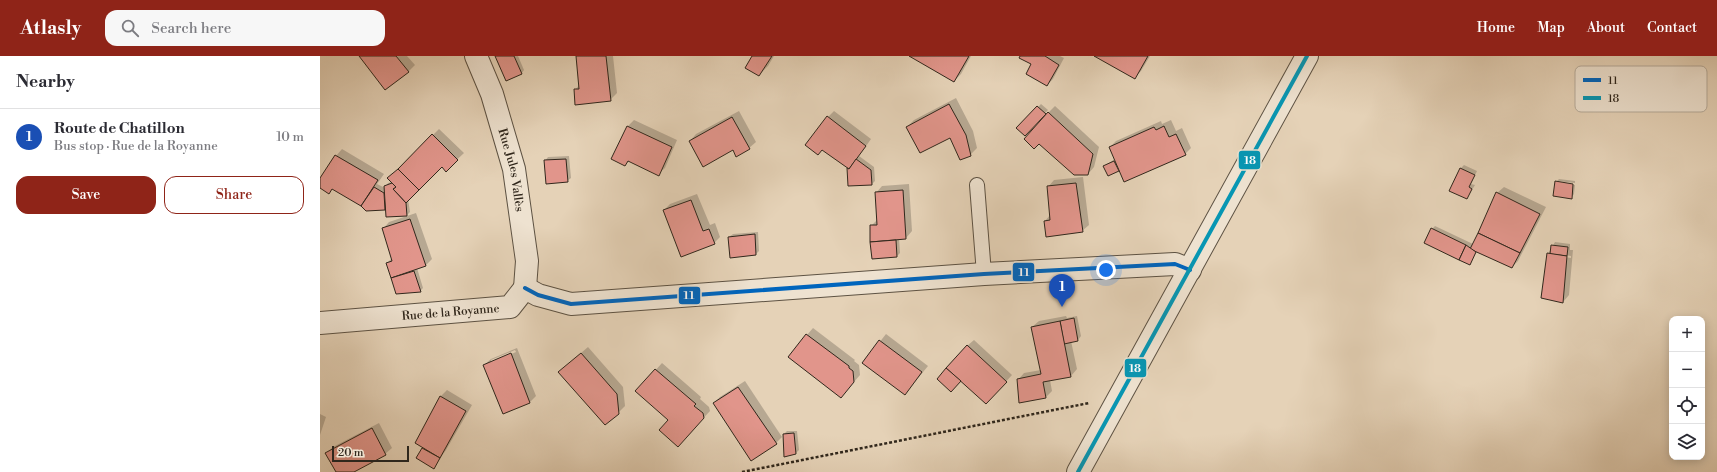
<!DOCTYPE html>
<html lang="en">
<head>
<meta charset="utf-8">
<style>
	body { margin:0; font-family:"Libre Bodoni",serif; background:#f7f7f7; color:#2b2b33 }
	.controls { position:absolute; right:12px; bottom:12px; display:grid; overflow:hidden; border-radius:8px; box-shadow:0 2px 10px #0003 }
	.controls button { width:36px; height:36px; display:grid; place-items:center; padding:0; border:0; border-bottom:1px solid #e1e1e2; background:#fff; color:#2b2b33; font:20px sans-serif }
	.scale { position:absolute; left:12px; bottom:10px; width:77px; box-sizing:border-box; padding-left:4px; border:2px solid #30271c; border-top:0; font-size:11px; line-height:14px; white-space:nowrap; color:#30271c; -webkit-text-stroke:3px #eee2d0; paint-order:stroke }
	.you { position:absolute; left:786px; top:214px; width:14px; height:14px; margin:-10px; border:3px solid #fff; border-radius:50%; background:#1a73e8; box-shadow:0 0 0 6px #1a73e833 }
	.badge { display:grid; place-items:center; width:26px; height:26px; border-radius:50%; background:#8f2418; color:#fff; font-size:13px; font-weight:700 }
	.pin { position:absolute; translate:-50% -33px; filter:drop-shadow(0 1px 2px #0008) }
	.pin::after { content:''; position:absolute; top:21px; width:14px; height:12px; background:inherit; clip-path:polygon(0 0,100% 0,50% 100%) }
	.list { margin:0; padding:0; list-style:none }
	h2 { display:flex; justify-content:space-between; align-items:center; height:52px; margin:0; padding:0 16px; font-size:17px }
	h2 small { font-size:13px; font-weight:400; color:#7c7c81 }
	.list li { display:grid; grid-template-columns:26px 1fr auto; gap:12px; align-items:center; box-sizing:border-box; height:56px; padding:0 16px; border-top:1px solid #e1e1e2 }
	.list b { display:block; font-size:15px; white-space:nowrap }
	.list p { margin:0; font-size:13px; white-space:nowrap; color:#7c7c81 }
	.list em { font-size:13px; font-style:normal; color:#7c7c81 }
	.actions { display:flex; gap:8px; padding:12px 16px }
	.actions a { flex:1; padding:9px 0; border:1px solid #8f2418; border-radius:12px; text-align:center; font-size:14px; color:#8f2418 }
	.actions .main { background:#8f2418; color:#fff }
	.icon { flex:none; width:22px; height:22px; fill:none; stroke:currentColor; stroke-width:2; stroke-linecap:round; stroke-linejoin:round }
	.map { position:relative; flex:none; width:1397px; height:416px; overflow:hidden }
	header { display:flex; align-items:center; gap:24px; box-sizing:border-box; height:56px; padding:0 20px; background:#8f2418; color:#fff }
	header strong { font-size:19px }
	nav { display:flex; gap:22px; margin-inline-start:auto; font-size:14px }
	.search { width:280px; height:36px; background:#f7f7f7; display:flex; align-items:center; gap:10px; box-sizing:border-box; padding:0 14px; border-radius:12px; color:#7c7c81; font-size:15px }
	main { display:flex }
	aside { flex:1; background:#fff }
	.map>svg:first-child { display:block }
	.shadow { fill:#0003; fill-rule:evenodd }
	.building { fill:#e1958b; stroke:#30271c }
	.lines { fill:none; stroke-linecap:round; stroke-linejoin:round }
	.service-casing { stroke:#5d5243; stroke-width:16 }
	.minor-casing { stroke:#5d5243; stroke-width:24 }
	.tertiary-casing { stroke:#5d5243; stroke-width:24 }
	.path { stroke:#30271c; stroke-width:2.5; stroke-dasharray:3 2; stroke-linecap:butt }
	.service { stroke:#eee2d0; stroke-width:14 }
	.minor { stroke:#eee2d0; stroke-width:22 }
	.tertiary { stroke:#eee2d0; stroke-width:22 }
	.bus-1-casing { stroke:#eee2d0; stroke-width:7 }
	.bus-2-casing { stroke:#eee2d0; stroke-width:7 }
	.bus-1 { stroke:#0065bd; stroke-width:4 }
	.bus-2 { stroke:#0796b3; stroke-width:4 }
	.labels { text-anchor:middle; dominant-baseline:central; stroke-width:3; stroke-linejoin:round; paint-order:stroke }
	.street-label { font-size:12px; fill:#30271c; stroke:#eee2d0 }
	.key { fill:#eee2d0; stroke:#b5aa9a; stroke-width:1 }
	.key-label { font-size:11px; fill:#30271c }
	.line-badge { stroke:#eee2d0; stroke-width:1.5 }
	.badge-label { font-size:11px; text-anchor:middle; font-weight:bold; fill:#fff }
</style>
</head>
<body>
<header>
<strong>Atlasly</strong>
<div class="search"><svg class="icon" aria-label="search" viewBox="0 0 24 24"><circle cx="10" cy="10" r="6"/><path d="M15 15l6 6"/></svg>Search here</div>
<nav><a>Home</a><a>Map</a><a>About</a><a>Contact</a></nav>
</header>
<main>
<aside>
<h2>Nearby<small></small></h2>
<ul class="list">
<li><span class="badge" style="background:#1a4fb4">1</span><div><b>Route de Chatillon</b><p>Bus stop · Rue de la Royanne</p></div><em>10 m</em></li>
</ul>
<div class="actions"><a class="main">Save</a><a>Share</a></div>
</aside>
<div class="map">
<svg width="1397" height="416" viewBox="0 0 1397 416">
	<rect width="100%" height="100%" fill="#e5d2b7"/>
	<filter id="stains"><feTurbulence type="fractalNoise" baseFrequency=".005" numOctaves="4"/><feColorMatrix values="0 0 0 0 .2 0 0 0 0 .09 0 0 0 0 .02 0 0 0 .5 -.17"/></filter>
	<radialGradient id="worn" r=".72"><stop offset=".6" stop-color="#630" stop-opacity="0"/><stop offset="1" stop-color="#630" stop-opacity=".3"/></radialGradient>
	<g class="shadow">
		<polygon points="40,0 87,0 95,9 88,16"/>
		<polygon points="176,0 198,0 204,14 201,18"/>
		<polygon points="257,0 293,0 297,37 290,44 255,34 260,28"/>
		<polygon points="433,0 454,0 448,10 439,19"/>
		<polygon points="591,0 651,0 641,18 634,25"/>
		<polygon points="702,0 740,0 744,2 733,23 727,29 712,8"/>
		<polygon points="776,0 830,0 821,15 815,21"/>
		<polygon points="636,42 653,75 657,92 650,99 630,81 587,71 594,64"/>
		<polygon points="721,48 728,54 705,79 698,72"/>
		<polygon points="735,50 779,91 774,111 768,118 726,59"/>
		<polygon points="419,55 436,86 429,92 413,93 370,85 376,78"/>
		<polygon points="514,55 551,83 539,100 554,111 555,125 552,128 529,129 528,112 508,61"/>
		<polygon points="314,64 357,84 345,112 338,118 309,105 305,109 292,103 308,70"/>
		<polygon points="851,64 856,75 862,72 871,92 865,98 798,114 784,110 795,103 790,91 796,85 841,65 842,68"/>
		<polygon points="119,73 144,97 126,114 122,109 88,143 90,156 87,159 66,153 46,154 42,149 13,132 9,137 0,131 0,124 16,100 22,93 64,118 57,128 65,132 68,127 72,126 82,110"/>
		<polygon points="249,100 251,122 247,125 225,105 228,101"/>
		<polygon points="1144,109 1157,115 1151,128 1155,129 1147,142 1131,134 1141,112"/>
		<polygon points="763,121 769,169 762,175 725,165 730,159 728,131 734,124"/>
		<polygon points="1239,123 1255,125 1255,127 1237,125 1237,127 1255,129 1254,138 1251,142 1236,126"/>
		<polygon points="589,128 592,175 586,182 579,182 580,197 577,200 553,202 551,170 557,164 556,137 562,130"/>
		<polygon points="1184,131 1226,151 1198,205 1192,211 1157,195 1150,208 1112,173 1115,170 1153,188 1177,137"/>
		<polygon points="377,138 390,169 395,167 400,181 394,187 344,154 350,148"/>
		<polygon points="96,157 112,203 105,210 97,212 103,232 100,235 77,237 67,207 72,202 63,173 69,166"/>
		<polygon points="438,176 439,195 436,198 409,181 413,178"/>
		<path d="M1235,186L1250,188V194H1253L1249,239L1243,246L1228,198ZM1232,197L1251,200V202L1232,199Z"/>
		<polygon points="746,260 747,262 757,260 761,280 758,284 751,285 757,313 751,320 730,324 732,335 726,341 700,346 698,324 704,317 721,314 712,271 719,265"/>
		<polygon points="493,272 535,304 534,305 539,309 540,319 527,334 469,300"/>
		<polygon points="566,278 608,310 585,338 544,306"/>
		<polygon points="654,284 692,319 672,341 647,290"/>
		<polygon points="268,291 303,331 305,350 298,357 246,310"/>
		<path d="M197,292L216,340L210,346L184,356L164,309L171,303ZM195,294L196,296L171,307V304Z"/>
		<polygon points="342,307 381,341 380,343 389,351 390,355 364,383 349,364 317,335"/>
		<polygon points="425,325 462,381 456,387 394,347 400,341"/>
		<polygon points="127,334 152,349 126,394 114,411 98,402 104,391 96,387 121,340"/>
		<polygon points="0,358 6,361 0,379"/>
		<polygon points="59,367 72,392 65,398 32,416 17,416 6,397 13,391"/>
		<polygon points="467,375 477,375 479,394 475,398 464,378"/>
	</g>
	<g class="building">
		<polygon points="39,0 76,0 89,16 65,34"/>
		<polygon points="175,0 194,0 202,18 186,25"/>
		<polygon points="256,0 286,0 291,45 255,49 254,33 259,33"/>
		<polygon points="432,0 452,0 439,20 425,12"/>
		<polygon points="589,0 649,0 634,26"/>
		<polygon points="700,0 725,0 739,9 727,30 706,18 711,8 699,2"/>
		<polygon points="774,0 828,0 815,23"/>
		<polygon points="629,48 646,79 651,100 640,104 630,82 600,97 586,71"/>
		<polygon points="717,50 726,58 705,80 696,72"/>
		<polygon points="728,56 773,98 768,119 754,119 719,88 714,93 704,83"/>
		<polygon points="507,60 546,90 529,113 502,94 498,99 485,89"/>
		<polygon points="412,61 430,93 416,101 413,94 383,111 369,85"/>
		<polygon points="307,70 352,91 339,120 308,105 305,110 291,103"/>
		<polygon points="844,70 849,81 856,78 866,99 804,126 789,91 834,71 836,74"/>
		<polygon points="112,78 138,104 126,116 122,111 99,134 78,113"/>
		<polygon points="15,99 58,124 41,150 12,133 9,138 0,132 0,122"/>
		<polygon points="246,103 248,126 226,128 224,104"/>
		<polygon points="536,103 551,114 552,129 528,130 527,112 529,113"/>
		<polygon points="794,105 799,115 788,120 783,110"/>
		<polygon points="1140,112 1155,119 1149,131 1152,133 1147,143 1129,135"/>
		<polygon points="78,113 99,134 86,147 73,133 76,131 67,122"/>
		<polygon points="1235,125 1253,128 1252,143 1233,140"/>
		<polygon points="72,127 76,131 73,133 86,147 87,160 66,161 64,130"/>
		<polygon points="756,127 763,176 726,181 724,165 730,164 727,130"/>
		<polygon points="54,131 64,137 65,154 46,155 41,150"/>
		<polygon points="583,134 586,183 550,186 550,169 557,169 555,136"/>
		<polygon points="1176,136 1220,158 1200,197 1158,177"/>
		<polygon points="371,144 383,175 389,173 395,188 361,201 343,154"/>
		<polygon points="90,163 106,210 71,222 66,207 72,205 62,172"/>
		<polygon points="1111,172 1146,189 1139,204 1104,187"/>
		<polygon points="1158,177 1200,197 1192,212 1150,193"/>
		<polygon points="435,178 436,199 410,202 408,181"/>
		<polygon points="576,184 577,201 552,203 550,186"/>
		<polygon points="1146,189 1156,196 1150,209 1139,204"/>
		<polygon points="1231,189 1248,191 1247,200 1230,198"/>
		<polygon points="1227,197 1247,200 1243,247 1221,242"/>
		<polygon points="94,215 101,236 76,238 71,222"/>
		<polygon points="754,262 758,285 744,288 740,265"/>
		<polygon points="740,265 751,321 723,326 726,342 699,347 697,323 721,318 711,271"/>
		<polygon points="486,278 529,310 529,312 533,315 534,326 521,342 468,301"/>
		<polygon points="559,284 602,316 585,339 542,307"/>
		<polygon points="647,289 687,326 666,348 626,312"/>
		<polygon points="191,297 210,347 183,358 163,309"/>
		<polygon points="261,297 297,338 299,358 285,369 238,316"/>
		<polygon points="626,312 641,325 631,336 617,323"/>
		<polygon points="335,313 376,348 374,350 383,357 384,362 358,391 339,374 348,364 315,335"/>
		<polygon points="418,331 457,388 431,405 393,347"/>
		<polygon points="120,340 146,355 120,402 95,387"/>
		<polygon points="52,372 66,399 34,416 16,416 5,397"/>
		<polygon points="474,377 476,398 464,401 463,378"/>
		<polygon points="102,392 120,402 114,413 96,402"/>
	</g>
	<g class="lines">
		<g class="service-casing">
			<polyline id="service" points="657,129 664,218"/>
		</g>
		<g class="minor-casing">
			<g id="minor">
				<path id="s1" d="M156,0L172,38L194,113L207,205L205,232"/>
				<polyline points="205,232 218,239 251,248 664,218 855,208 870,214"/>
				<path id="s2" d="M0,267L190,251L205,232"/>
			</g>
		</g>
		<g class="tertiary-casing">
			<polyline id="tertiary" points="758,416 987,0"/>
		</g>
		<polyline class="path" points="422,416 769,347"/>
		<use href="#service" class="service"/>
		<use href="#minor" class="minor"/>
		<use href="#tertiary" class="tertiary"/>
		<g class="bus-1-casing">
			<polyline id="bus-1" points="205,232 218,239 251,248 664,218 855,208 870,214"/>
		</g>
		<g class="bus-2-casing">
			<polyline id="bus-2" points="758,416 987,0"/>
		</g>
		<use href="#bus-1" class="bus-1"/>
		<use href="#bus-2" class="bus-2"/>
	</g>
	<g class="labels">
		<g class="street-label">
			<text stroke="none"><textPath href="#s1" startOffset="120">Rue Jules Vallès</textPath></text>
			<text stroke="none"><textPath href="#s2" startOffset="131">Rue de la Royanne</textPath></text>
		</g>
	</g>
	<rect x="1255" y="10" width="132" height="46" rx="6" class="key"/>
	<rect x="1263" y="22" width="18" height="4" fill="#0065bd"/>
	<rect x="1263" y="40" width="18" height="4" fill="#0796b3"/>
	<g class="key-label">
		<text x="1288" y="28">11</text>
		<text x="1288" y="46">18</text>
	</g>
	<g class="line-badge">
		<rect x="918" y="94" width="23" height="20" rx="4" fill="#0796b3"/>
		<rect x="692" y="206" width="23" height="20" rx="4" fill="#0065bd"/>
		<rect x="358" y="230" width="23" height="19" rx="4" fill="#0065bd"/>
		<rect x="804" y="302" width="23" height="20" rx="4" fill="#0796b3"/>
	</g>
	<g class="badge-label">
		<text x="930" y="108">18</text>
		<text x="704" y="220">11</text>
		<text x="369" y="243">11</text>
		<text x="815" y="316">18</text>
	</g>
	<rect width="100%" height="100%" filter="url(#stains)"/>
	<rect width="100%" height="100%" fill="url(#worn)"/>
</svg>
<div class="controls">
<button>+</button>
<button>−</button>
<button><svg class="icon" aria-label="locate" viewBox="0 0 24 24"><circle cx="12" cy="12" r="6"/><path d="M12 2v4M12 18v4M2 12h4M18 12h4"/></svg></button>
<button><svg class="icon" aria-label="layers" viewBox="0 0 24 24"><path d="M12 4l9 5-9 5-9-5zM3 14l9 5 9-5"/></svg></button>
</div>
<div class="scale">20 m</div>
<div class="you"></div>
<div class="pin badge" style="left:742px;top:251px;background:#1a4fb4">1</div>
</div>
</main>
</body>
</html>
